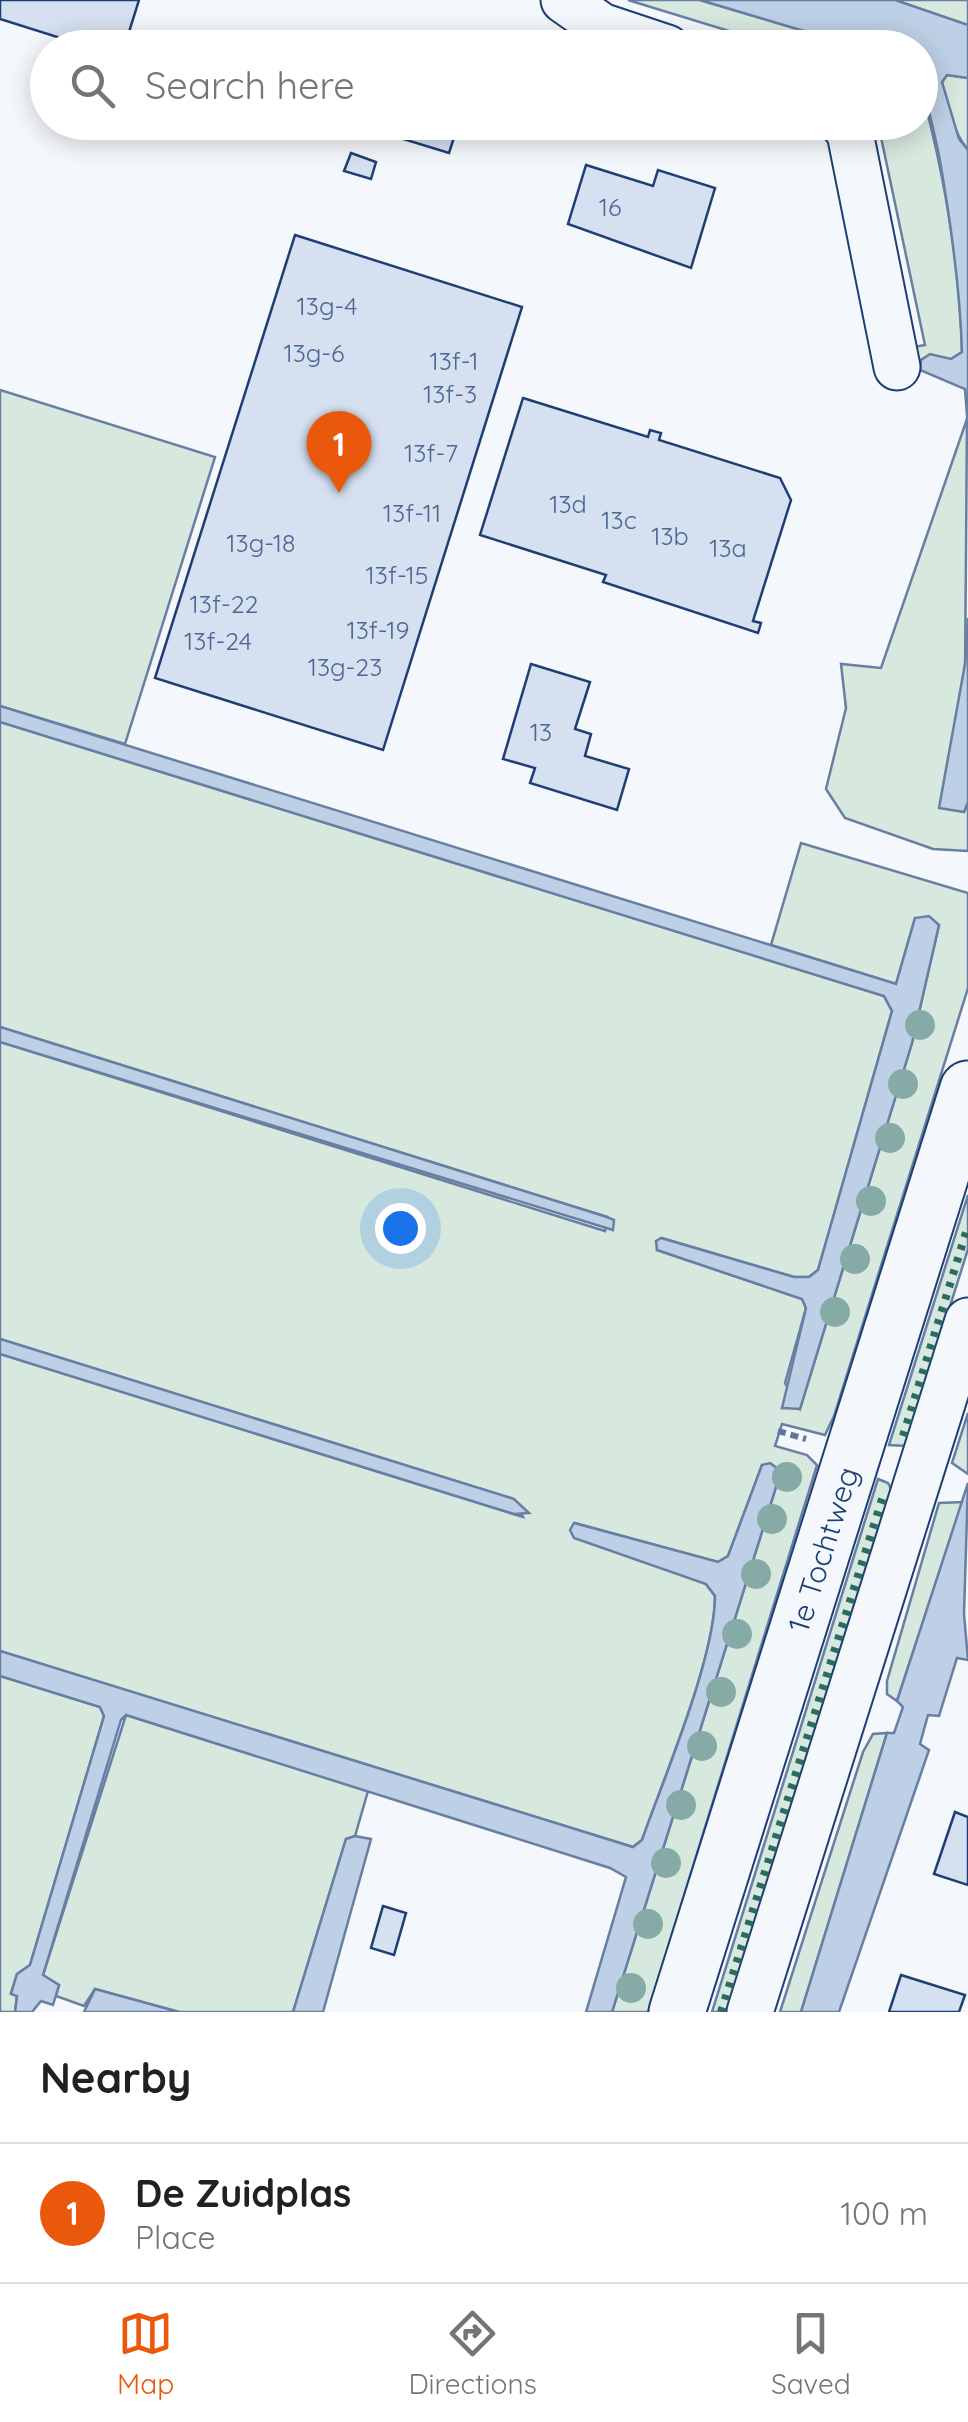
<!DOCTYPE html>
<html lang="en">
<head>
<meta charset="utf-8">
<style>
	body { margin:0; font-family:Quicksand,sans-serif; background:#f6f6f6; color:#202124 }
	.you { position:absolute; left:400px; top:1228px; width:35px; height:35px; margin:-25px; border:8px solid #fff; border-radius:50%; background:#1a73e8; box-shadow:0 0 0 15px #1a73e833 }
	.badge { display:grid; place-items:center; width:65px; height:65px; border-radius:50%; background:#ea580c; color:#fff; font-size:32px; font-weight:700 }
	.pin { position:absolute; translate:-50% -82px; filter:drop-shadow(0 2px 5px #0008) }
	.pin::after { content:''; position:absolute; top:52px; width:35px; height:30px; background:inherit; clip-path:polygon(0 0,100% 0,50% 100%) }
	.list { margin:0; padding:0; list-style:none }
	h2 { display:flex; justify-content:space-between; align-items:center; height:130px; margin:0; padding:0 40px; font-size:42px }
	h2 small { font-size:32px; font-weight:400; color:#757577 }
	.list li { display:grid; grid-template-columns:65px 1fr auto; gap:30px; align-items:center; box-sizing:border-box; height:140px; padding:0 40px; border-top:2px solid #e0e0e0 }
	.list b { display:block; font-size:38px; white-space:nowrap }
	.list p { margin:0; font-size:32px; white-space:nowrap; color:#757577 }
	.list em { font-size:32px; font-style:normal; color:#757577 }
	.icon { flex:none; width:55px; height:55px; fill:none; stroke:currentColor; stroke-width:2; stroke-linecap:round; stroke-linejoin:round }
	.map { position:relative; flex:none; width:968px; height:2012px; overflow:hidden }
	.search { position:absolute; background:#fff; box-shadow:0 5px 25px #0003; left:30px; right:30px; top:30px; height:110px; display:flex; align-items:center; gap:25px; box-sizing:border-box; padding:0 35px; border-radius:55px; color:#757577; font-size:38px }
	.sheet { height:270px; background:#fff }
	nav { display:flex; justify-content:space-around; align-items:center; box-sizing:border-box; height:140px; border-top:2px solid #e0e0e0; background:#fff; font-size:28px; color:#757577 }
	nav a { display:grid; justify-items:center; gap:5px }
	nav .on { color:#ea580c }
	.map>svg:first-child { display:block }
	.green { fill:#d7e8df; stroke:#687fa3; stroke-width:2.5 }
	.water { fill:#bed0e5; stroke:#687fa3; stroke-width:2.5 }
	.building { fill:#d5e0f0; stroke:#1d3f73; stroke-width:2.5 }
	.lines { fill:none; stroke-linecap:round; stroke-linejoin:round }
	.street-casing { stroke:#1d3f73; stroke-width:49 }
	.primary-casing { stroke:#1d3f73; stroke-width:59 }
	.path { stroke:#5e769c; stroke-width:6; stroke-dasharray:8 5; stroke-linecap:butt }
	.street { stroke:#f4f7fb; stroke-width:45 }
	.primary { stroke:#f4f7fb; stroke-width:55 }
	.hedge { stroke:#2c6c60; stroke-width:8; stroke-dasharray:5 8; stroke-linecap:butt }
	.tree { fill:#86aba6 }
	.labels { text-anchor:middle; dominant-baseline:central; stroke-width:8; stroke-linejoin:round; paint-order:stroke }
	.number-label { font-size:25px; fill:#4b6792 }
	.street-label { font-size:30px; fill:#1d3f73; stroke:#f4f7fb }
</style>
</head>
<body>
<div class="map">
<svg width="968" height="2012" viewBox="0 0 968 2012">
	<rect width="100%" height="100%" fill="#f4f7fb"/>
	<g class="green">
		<polygon points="628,0 700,0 854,46 781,47"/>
		<polygon points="895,0 968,0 968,25"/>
		<path d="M947,75L968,78V150C953,132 947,105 942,82Z"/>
		<path d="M921,87C944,174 960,262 962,352L951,359L921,360L920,370L911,367L908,348L925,345L878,123L920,122Z"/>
		<polygon points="0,390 215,457 125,744 0,706"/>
		<polygon points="967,419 964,812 968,802 968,851 933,849 845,818 826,789 846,708 841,664 881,668"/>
		<path d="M0,722L884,996L892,1011L818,1270L809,1277H794L662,1238L657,1250L802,1299L806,1308L785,1383L800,1409L912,1043L939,925L915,918L896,984L771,945L801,843L968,893V988L834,1416L825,1435L782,1424L775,1446L807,1455L817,1465L648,2012H612L781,1471L762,1465L728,1556L718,1562L575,1523L706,1584L715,1596C715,1658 664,1777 642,1840L633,1847L0,1651V1354L523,1517L514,1499L0,1339V1042L605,1231L607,1217L0,1027Z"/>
		<polygon points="968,1195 968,1249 906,1446 889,1445"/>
		<polygon points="968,1413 968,1474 952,1463"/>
		<polygon points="878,1479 888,1483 892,1491 728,2012 712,2012"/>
		<polygon points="963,1502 897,1701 887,1694 887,1681 939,1503"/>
		<polygon points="0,1676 100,1707 104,1716 30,1965 17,1974 11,1993 17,1996 15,2012 0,2012"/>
		<polygon points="126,1715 368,1791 355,1836 346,1839 293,2012 179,2012 95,1989 84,2006 56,1996 59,1985 43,1975"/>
		<polygon points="887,1733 801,2012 780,2012 863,1752 873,1734"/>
	</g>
	<g class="water">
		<path d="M700,0H895L968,25V78L947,75L942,82L959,139L968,150V428L965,389L920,370L921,360L930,354L951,359L962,352C960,287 951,224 940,161C933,120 920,90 920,48L858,47Z"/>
		<polygon points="968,618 968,802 964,812 939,808 965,664"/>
		<polygon points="0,706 896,984 915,918 929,916 939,925 912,1043 800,1409 782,1408 806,1308 802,1299 657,1250 656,1241 661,1238 794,1277 809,1277 818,1270 892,1011 884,996 0,722"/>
		<polygon points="0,1027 607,1217 614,1220 613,1230 0,1042"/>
		<polygon points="0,1339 514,1499 529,1513 514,1514 0,1354"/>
		<path d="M770,1463L781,1471L612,2012H586L626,1877L610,1868L126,1715L121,1720L43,1975L59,1985L53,2005L41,2001L32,2012H15L17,1996L11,1994L17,1974L30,1965L104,1716L100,1707L0,1676V1651L633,1847L642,1840C664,1778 715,1658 715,1596L706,1584L574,1538L570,1530L574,1523L718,1562L728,1556L762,1465Z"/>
		<polygon points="968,1483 964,1614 968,1660 957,1658 939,1716 928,1715 920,1744 929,1750 839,2012 801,2012 887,1733 894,1733 903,1707 897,1701"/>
		<polygon points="355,1836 371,1839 323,2012 293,2012 346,1839"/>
		<polygon points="95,1989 179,2012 84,2012"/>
	</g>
	<g class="building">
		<polygon points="0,0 139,0 124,48 92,48 0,19"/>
		<polygon points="372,122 459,122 449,153 390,135 392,129"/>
		<polygon points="351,153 376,162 371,179 344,171"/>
		<polygon points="586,165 653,186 658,170 715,188 691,268 568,224"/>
		<polygon points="295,235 522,307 383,750 155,678"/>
		<polygon points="523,398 648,437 650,430 661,433 659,440 780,478 791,500 753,621 761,623 758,633 603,582 606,575 480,535"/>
		<polygon points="531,664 590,682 575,729 591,734 585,756 629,769 617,810 530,783 535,768 503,759"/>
		<polygon points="955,1812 968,1817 968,1885 934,1874"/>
		<polygon points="383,1906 406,1913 394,1955 371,1948"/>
		<polygon points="901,1975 965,1995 959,2012 889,2012"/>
	</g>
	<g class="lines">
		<g class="street-casing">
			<g id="street">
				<polyline points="564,0 601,26 667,48"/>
				<polyline points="842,122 850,133 897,367"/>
				<polyline points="750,2012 968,1321"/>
			</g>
		</g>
		<g class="primary-casing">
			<g id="primary">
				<path id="s1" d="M677,2012L968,1089"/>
			</g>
		</g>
		<polyline class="path" points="778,1431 806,1439"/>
		<use href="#street" class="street"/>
		<use href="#primary" class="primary"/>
		<g class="hedge">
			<polyline points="903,1436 968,1226"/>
			<polyline points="721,2012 883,1496"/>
		</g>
	</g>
	<g class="tree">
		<circle cx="920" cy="1025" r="15"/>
		<circle cx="903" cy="1084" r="15"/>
		<circle cx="890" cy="1138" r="15"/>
		<circle cx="871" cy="1201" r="15"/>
		<circle cx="855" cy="1259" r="15"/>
		<circle cx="835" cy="1312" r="15"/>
		<circle cx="787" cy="1477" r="15"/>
		<circle cx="772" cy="1519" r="15"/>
		<circle cx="756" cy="1574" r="15"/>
		<circle cx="737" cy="1634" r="15"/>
		<circle cx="721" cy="1692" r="15"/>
		<circle cx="702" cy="1746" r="15"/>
		<circle cx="681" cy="1805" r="15"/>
		<circle cx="666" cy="1863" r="15"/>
		<circle cx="648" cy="1924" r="15"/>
		<circle cx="631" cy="1988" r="15"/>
	</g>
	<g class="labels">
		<g class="number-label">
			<text x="610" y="206">16</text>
			<text x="327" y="305">13g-4</text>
			<text x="314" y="352">13g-6</text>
			<text x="454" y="360">13f-1</text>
			<text x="450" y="393">13f-3</text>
			<text x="431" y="452">13f-7</text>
			<text x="568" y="503">13d</text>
			<text x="412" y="512">13f-11</text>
			<text x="619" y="519">13c</text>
			<text x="670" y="535">13b</text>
			<text x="261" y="542">13g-18</text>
			<text x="728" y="547">13a</text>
			<text x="397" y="574">13f-15</text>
			<text x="224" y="603">13f-22</text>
			<text x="378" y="629">13f-19</text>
			<text x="218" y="640">13f-24</text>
			<text x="345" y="666">13g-23</text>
			<text x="541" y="731">13</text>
		</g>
		<g class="street-label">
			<text stroke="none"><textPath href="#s1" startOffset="485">1e Tochtweg</textPath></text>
		</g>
	</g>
</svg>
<div class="you"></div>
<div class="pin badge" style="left:339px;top:493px">1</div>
<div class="search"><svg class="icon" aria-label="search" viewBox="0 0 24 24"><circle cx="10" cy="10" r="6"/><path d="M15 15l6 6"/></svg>Search here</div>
</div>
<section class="sheet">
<h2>Nearby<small></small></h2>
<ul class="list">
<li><span class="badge">1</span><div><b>De Zuidplas</b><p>Place</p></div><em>100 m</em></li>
</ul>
</section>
<nav>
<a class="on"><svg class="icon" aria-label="map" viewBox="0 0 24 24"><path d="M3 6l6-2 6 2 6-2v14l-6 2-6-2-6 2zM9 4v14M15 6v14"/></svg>Map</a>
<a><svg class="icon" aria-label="directions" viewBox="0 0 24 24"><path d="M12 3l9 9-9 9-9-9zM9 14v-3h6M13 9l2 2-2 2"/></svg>Directions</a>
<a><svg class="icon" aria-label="saved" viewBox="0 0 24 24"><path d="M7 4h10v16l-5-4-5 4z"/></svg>Saved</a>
</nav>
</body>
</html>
